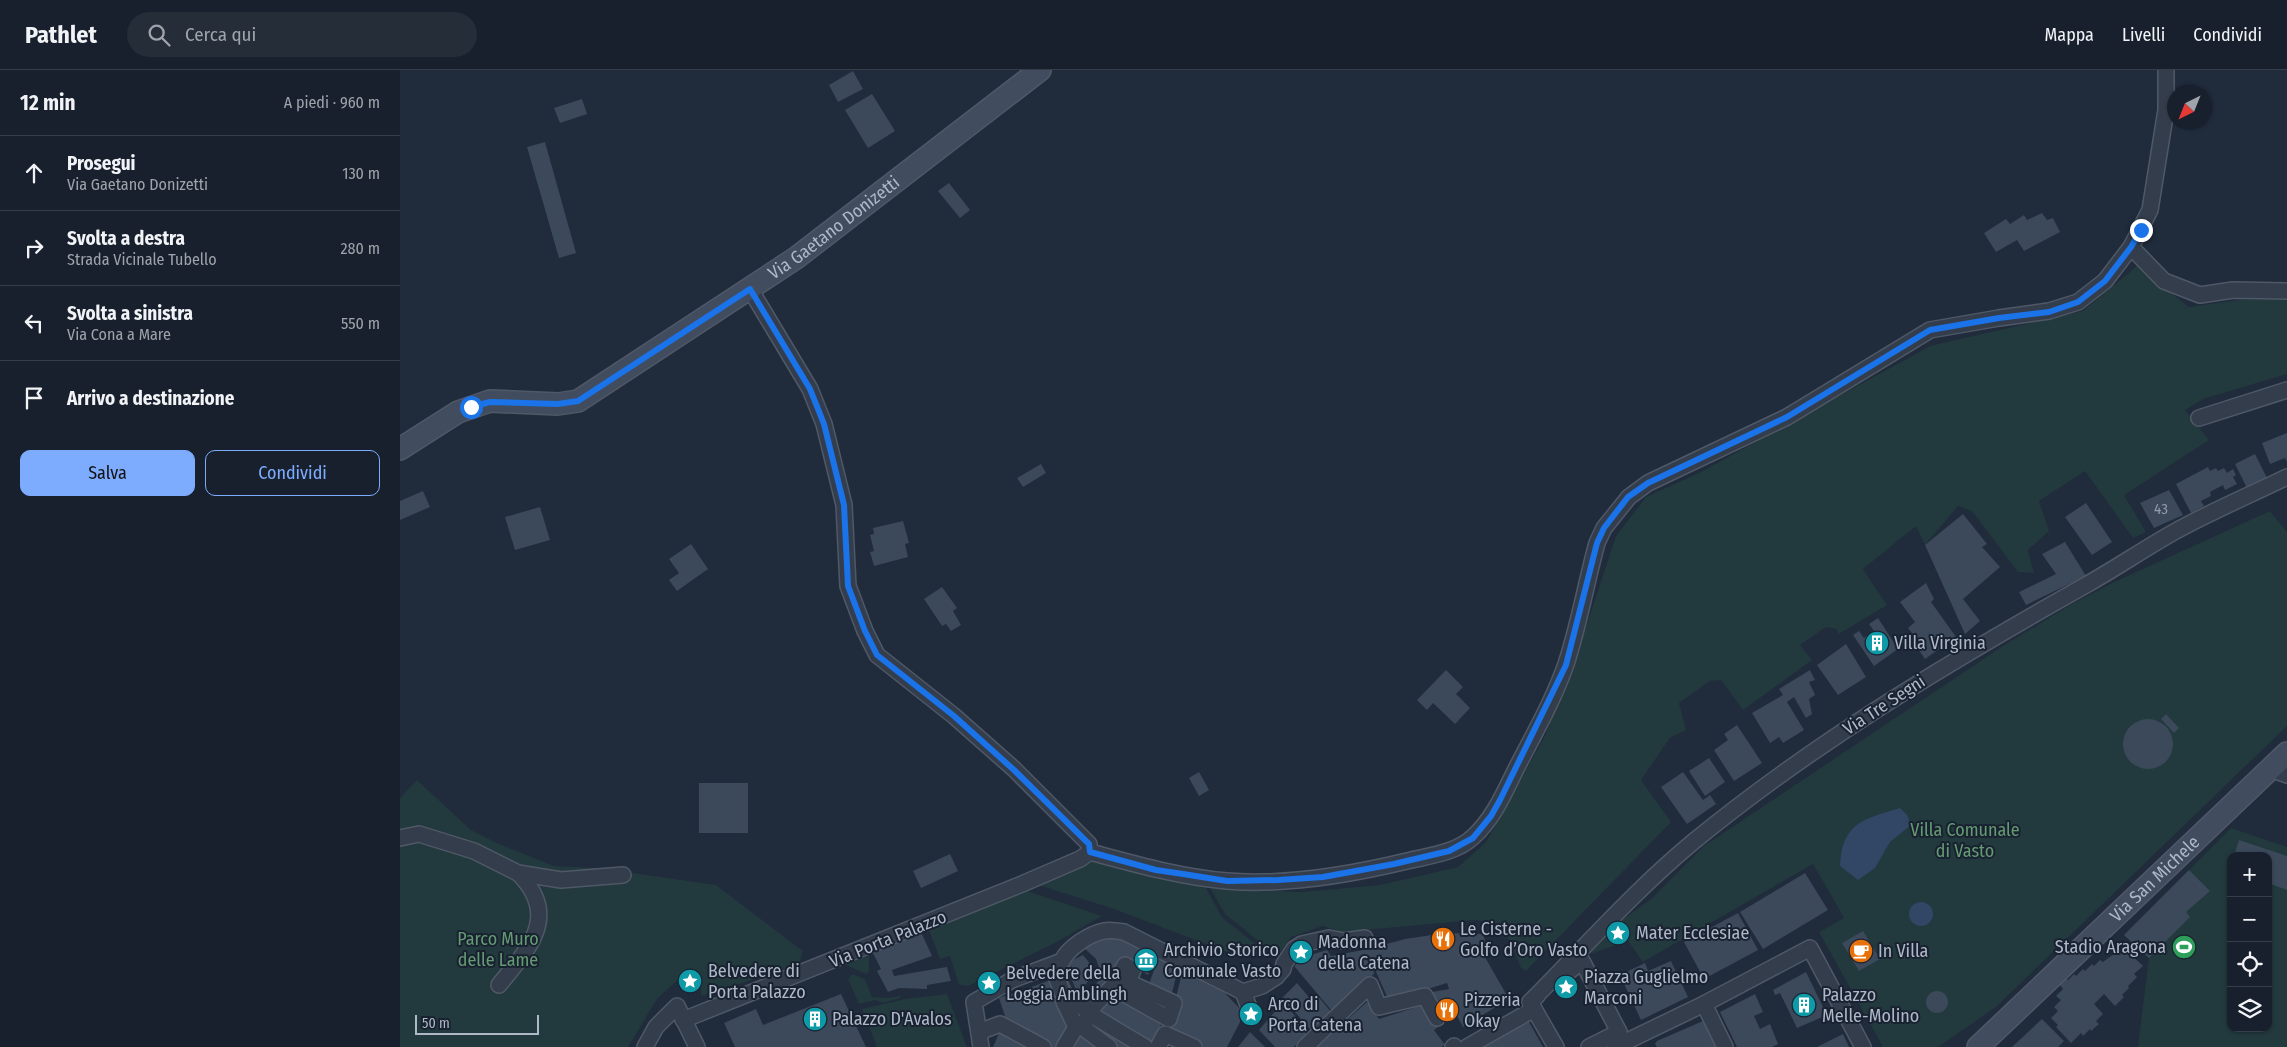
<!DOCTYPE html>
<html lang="it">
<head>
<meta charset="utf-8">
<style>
	body { margin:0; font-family:"Fira Sans Condensed",sans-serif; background:#252d39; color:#f1f3f6 }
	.controls { position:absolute; right:15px; bottom:15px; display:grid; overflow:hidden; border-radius:10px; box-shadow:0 1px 4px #0004 }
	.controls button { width:45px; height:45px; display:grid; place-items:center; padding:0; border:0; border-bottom:1px solid #363e49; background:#18202d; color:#f1f3f6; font:25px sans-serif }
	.compass { position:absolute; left:1767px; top:15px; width:45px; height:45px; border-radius:50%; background:#18202d; box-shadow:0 1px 4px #0004; rotate:223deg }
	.scale { position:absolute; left:15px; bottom:12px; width:124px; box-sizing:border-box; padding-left:5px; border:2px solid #afb8c8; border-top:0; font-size:14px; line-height:18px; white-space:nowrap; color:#afb8c8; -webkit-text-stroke:4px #192231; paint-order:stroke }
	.stop { position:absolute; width:15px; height:15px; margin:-11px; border:4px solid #1a73e8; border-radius:50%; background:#fff }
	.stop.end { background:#1a73e8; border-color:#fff; box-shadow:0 1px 5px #0008 }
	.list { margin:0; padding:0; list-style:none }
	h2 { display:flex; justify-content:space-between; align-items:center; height:65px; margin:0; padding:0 20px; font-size:21px }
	h2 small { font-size:16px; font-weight:400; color:#9fa3aa }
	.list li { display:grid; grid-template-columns:32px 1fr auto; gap:15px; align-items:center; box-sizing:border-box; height:75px; padding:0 20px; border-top:1px solid #363e49 }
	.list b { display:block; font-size:19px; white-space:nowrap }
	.list p { margin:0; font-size:16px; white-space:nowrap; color:#9fa3aa }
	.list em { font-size:16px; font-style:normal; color:#9fa3aa }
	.actions { display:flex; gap:10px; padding:15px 20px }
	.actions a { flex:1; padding:11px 0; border:1px solid #7dacff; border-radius:10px; text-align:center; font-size:18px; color:#7dacff }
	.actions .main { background:#7dacff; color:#111 }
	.icon { flex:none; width:28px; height:28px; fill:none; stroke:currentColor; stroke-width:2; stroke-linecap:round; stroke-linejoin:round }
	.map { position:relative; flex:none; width:1887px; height:977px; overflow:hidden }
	header { display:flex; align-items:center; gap:30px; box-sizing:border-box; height:70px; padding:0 25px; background:#18202d; border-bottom:1px solid #363e49 }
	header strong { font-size:24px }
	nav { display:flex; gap:28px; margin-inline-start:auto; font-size:18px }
	.search { width:350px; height:45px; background:#252d39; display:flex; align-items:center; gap:12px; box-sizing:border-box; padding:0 18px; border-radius:28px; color:#9fa3aa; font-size:19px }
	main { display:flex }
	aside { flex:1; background:#18202d }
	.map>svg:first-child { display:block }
	.green { fill:#22393d; fill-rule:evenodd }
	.water { fill:#324665 }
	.building { fill:#3b495b }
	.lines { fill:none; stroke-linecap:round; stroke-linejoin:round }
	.street-casing { stroke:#4f5867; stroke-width:18 }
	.secondary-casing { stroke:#4f5867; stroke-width:24 }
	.street { stroke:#343d4c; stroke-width:15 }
	.secondary { stroke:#414c5f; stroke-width:21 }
	.route { stroke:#1a73e8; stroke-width:6 }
	.labels { text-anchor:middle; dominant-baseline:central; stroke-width:4; stroke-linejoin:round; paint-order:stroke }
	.number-label { font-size:15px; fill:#929cad }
	.street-label { font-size:18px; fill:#afb8c8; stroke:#192231 }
	.poi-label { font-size:18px; fill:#afb8c8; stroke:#192231; text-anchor:start }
	.park-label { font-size:18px; fill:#649b72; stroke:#192231 }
</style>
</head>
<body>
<header>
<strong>Pathlet</strong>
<div class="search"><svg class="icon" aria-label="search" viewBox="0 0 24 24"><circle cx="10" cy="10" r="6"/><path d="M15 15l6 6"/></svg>Cerca qui</div>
<nav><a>Mappa</a><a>Livelli</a><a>Condividi</a></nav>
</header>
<main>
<aside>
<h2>12 min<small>A piedi · 960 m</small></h2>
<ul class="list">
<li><svg class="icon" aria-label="ahead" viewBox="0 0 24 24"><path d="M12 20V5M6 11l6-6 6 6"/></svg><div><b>Prosegui</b><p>Via Gaetano Donizetti</p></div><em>130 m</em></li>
<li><svg class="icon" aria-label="right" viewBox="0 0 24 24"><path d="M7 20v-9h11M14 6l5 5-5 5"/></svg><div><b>Svolta a destra</b><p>Strada Vicinale Tubello</p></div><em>280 m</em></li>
<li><svg class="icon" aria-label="left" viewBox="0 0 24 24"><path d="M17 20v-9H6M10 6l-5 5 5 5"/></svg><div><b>Svolta a sinistra</b><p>Via Cona a Mare</p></div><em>550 m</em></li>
<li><svg class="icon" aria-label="arrive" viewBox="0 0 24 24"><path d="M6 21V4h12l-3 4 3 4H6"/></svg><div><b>Arrivo a destinazione</b></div></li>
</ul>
<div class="actions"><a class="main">Salva</a><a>Condividi</a></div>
</aside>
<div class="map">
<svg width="1887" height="977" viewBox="0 0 1887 977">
	<rect width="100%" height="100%" fill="#202b3c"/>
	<g class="green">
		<polygon points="1737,196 1789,237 1845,229 1887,230 1887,304 1803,329 1785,340 1809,370 1724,425 1746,462 1733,468 1685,401 1639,431 1649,461 1628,480 1634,503 1618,502 1572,441 1558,436 1525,475 1516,456 1463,499 1487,535 1439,564 1436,559 1426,557 1400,575 1412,590 1343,640 1321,610 1310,611 1279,633 1286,660 1270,668 1241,710 1271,752 1126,901 1121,898 1102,854 1075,850 943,862 923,856 891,867 879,884 866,877 825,844 809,816 900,822 980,815 1058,797 1086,772 1146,664 1184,563 1216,466 1246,427 1301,402 1530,276 1683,241"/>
		<polygon points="1870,441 1887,462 1887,656 1596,937 1538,977 1483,977 1419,862 1444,848 1413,794 1243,892 1228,871 1190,884 1216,854 1250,830 1304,776 1603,576 1670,535 1712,513"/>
		<polygon points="17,710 71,760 97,773 154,796 198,798 316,815 403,881 399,895 301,926 301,918 295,910 286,906 280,908 257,929 228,977 0,977 0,728"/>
		<path d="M1831,758L1887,777V977H1738L1749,888L1724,865ZM1831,786H1868V958H1831Z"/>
		<polygon points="695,790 805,816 822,847 865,882 876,887 835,885 714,839 638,815"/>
		<polygon points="627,821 702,846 655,873 568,916 559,915 550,886 540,889 528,858"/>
		<polygon points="469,886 469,901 466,904 446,895 456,889"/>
		<polygon points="452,904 465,909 472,927 487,928 500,926 500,928 483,933 475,930 459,934 448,909"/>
		<polygon points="547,924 567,977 477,977 462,939 505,929"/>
	</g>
	<g class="water">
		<path d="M1500,738L1507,745L1511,755L1490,772L1475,798L1458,810L1440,796C1442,753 1463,749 1500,738Z"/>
		<circle cx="1521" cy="844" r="12"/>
	</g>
	<g class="building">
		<polygon points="453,1 463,19 438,32 429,15"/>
		<polygon points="472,24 495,61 468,78 445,40"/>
		<polygon points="182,29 187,44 160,53 154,38"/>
		<polygon points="145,72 176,183 159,188 127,77"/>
		<polygon points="549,113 570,140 560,148 538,121"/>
		<polygon points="1642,143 1647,150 1653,148 1660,162 1624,181 1617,170 1596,182 1584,163 1606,149 1610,154 1624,145 1627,150"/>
		<polygon points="1887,363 1887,392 1885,388 1870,394 1862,373"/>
		<polygon points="1855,384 1867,408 1847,418 1835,394"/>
		<polygon points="641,394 646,403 623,417 617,408"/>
		<polygon points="1808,397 1810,401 1816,398 1818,401 1824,398 1827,403 1833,399 1836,405 1833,407 1837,414 1825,420 1823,415 1810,422 1811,426 1801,431 1804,436 1791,443 1776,414"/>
		<polygon points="1769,420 1783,445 1754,458 1740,433"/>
		<polygon points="23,421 30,437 0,450 0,431"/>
		<polygon points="1686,433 1712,472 1692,485 1665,447"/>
		<polygon points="140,437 150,470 115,480 105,447"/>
		<polygon points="1563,444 1587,474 1582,477 1600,497 1563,529 1580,551 1565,564 1525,475"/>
		<polygon points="503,451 509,473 505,474 508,487 474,496 470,482 474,481 470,465 474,464 473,458"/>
		<polygon points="1665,472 1686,506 1626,535 1619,522 1656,504 1642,484"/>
		<polygon points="291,474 308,499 277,521 269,510 279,503 269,489"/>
		<polygon points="1526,513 1534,529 1531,532 1556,567 1525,589 1509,566 1512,563 1508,558 1515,552 1500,532"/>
		<polygon points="542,517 557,538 553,541 561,555 551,561 546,554 542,556 524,529"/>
		<polygon points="1478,548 1498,579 1474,596 1453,565 1459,561 1464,568 1474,561 1469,554"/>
		<polygon points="1446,574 1466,607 1438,625 1417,595"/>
		<polygon points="1046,600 1063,617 1056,624 1070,638 1055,654 1033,633 1027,640 1017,630"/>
		<polygon points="1410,600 1415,610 1409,612 1415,625 1409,629 1412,644 1406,648 1394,627 1387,632 1404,660 1383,673 1379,667 1370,673 1352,643 1383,625 1379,619"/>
		<polygon points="1766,644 1779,658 1774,663 1761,649"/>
		<circle cx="1748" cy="674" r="25"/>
		<polygon points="1337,655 1362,693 1334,711 1314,680 1328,670 1324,664"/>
		<polygon points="1309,688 1325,712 1305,726 1289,701"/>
		<polygon points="799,702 809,720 799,726 789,708"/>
		<polygon points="1283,702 1303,730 1310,725 1316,734 1287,754 1261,717"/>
		<rect x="299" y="713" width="49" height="50"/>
		<polygon points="1839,770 1887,786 1887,820 1868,813 1868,786 1834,786"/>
		<polygon points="550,784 558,801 521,818 513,801"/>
		<polygon points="1789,800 1810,821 1786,842 1790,847 1749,888 1724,865"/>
		<polygon points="1405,803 1428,840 1363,879 1340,842"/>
		<polygon points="1338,843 1358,880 1304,909 1284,872"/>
		<polygon points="1463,861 1480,889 1459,901 1442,873"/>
		<polygon points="521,862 532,886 492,900 494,906 547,897 551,911 527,915 527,919 499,918 488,922 477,901 481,899 472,881"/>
		<polygon points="1045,863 1083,864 1086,873 1078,875 1109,929 1063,957 1054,940 1042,942 1032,922 1049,919 1047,913 989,931 973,895 974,904 932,941 894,896 907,886 927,880 931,886 968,879 1005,869"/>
		<polygon points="716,866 744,877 734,897 712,910 689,937 683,930 696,915 701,903 696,889 683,877 705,867"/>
		<polygon points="746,878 757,882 748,905 735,898"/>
		<polygon points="1719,880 1722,884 1726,880 1743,896 1734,904 1737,907 1728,916 1729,918 1722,925 1724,927 1715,936 1704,924 1694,934 1703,944 1696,951 1699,954 1691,961 1690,959 1683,966 1681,963 1671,973 1656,957 1658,955 1651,948 1658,941 1654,937 1661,930 1656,926 1663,919 1659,914 1666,908 1668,910 1674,904 1676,906 1683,899 1685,901 1692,894 1694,896 1700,890 1703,892"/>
		<polygon points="760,883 779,895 771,927 748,917"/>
		<polygon points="683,885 692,896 694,903 678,925 671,908 668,909 674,923 666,926 656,904 662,900 661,896"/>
		<polygon points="1271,891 1288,927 1241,950 1220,905 1245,893 1248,901"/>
		<polygon points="783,899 823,921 843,942 855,938 856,946 843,953 841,950 827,977 804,977 768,960"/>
		<polygon points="1406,902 1427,945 1397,958 1380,923 1375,925 1373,920"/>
		<polygon points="654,909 672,957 661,977 648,977 608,955 599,928"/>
		<polygon points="897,913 913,932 918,926 931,942 911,960 882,928"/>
		<polygon points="713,918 761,945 760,963 755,977 692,940"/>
		<circle cx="1537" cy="932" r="11"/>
		<polygon points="441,924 466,977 335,977 324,953 356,939 363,955"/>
		<polygon points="1355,924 1363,942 1354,946 1360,959 1370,954 1378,974 1372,977 1337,977 1320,942"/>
		<polygon points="883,932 909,962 894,977 875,977 859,960"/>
		<polygon points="967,932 979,949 1023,935 1038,957 1034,960 1045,975 1041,977 917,977"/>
		<polygon points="691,947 739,977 716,977 686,956"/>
		<polygon points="1642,949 1664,971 1658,977 1612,977"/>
		<polygon points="1128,950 1143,977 1082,977"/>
		<polygon points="1303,951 1317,977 1257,977 1255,974 1257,971"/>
		<polygon points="601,959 635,977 593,977"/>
		<polygon points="678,959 702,977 665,977"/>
		<polygon points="850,962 865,977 838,977"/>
		<polygon points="1443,964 1449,977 1417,977"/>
	</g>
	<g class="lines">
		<g class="street-casing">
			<g id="street">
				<polyline points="1731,177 1764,211 1800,225 1833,220 1887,221"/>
				<polyline points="350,219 410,319 424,354 444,435 448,516 465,561 477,585 554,646 614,699 689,774 690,782"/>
				<polyline points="1799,348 1887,320"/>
				<polyline points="1870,699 1887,705"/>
				<polyline points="0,768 19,764 74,781 118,803 161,810 223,805"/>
				<path d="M690,782C735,794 780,807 827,811C886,816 949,805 1007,791C1028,786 1056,783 1073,767C1094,748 1105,721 1117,697C1134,664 1154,629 1166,594C1179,555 1186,513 1197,473L1204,458L1229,427L1248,413L1387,347L1530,260L1599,248L1649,241L1678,232L1705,211L1731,177L1750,140L1766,40V0"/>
				<polygon points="725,895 733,900 728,912 774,933 769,949 712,917"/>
				<polyline points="652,896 666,932"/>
				<polyline points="1167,903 1182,891 1219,962 1189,977"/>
				<path d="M99,915C129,878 161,846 118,803"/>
				<polyline points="843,922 850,940"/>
				<polyline points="1137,926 1130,932 1156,977"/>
				<polygon points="674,929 690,944 682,957 676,957 664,932"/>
				<path d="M1130,932C1184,878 1234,821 1293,772C1415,672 1549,592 1686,515C1716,498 1744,479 1774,462C1810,442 1850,425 1887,407"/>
				<polyline points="1304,934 1325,977"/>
				<polyline points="688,942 712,917"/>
				<polyline points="690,944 745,977"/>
				<polyline points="283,950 622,814 680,789 690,782"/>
				<polyline points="682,957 709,977"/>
				<polyline points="579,962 600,954 643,977"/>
				<polyline points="245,977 256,957 277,936 297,977"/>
				<path d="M581,977L574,932L612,910L662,891C668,878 689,864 704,861C710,860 718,861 724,862L843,922L862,916L876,907L883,899L884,894L894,879L902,874L929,868L944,871L965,868"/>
				<polyline points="664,977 676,957"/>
				<polyline points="758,977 765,964 794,977"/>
				<polyline points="905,977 970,915 979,937 1025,926 1037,948"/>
				<polyline points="1053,977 1054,976"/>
				<polyline points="1067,977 1134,939"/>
				<polyline points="1215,977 1304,934 1410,878 1463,977"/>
			</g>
		</g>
		<g class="secondary-casing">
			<g id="secondary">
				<path id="s1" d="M0,379L58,342L90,331L158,334L178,331L396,188L640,0"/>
				<path id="s2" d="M1578,977L1887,683"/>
			</g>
		</g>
		<use href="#street" class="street"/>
		<use href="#secondary" class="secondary"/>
	</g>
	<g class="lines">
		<polyline class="route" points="71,337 90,332 158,334 178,331 350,219 410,319 424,354 444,435 448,516 465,561 477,585 554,646 614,700 689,774 690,782 756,800 783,804 827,811 878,810 923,807 994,794 1049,781 1073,768 1091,746 1100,730 1166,595 1197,473 1204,458 1228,427 1248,413 1387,347 1530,260 1599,248 1649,242 1678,232 1705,211 1731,177 1741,160"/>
	</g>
	<defs>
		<g id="building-disc" transform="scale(1.25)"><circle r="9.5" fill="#0f9aa8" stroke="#192231"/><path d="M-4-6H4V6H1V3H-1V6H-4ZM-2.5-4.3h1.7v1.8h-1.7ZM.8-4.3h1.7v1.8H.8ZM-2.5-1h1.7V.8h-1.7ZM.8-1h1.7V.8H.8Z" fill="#fff"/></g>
		<g id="sight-disc" transform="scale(1.25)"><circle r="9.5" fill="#0f9aa8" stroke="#192231"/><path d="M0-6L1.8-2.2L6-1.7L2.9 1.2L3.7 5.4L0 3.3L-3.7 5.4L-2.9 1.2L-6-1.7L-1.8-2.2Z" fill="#fff"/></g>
		<g id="restaurant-disc" transform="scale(1.25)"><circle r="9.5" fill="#e8710a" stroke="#192231"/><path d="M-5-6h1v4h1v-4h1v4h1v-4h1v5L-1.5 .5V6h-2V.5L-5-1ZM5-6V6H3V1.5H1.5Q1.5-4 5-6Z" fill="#fff"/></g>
		<g id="stadium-disc" transform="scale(1.25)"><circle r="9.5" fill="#2e9e5b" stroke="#192231"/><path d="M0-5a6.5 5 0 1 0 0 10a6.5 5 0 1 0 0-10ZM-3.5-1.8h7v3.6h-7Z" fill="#fff"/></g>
		<g id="cafe-disc" transform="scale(1.25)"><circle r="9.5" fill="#e8710a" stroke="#192231"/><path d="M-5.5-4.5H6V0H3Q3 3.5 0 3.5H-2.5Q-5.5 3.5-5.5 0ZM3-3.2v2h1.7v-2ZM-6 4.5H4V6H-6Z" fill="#fff"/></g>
		<g id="museum-disc" transform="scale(1.25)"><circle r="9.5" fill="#0f9aa8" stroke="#192231"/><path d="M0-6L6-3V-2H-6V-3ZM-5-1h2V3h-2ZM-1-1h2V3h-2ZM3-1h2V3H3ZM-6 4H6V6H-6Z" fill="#fff"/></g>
	</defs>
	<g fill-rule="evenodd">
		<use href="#building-disc" x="1477" y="573"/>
		<use href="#sight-disc" x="1218" y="863"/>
		<use href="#restaurant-disc" x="1043" y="869"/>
		<use href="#stadium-disc" x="1784" y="877"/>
		<use href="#cafe-disc" x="1461" y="881"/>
		<use href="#sight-disc" x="901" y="882"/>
		<use href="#museum-disc" x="746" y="890"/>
		<use href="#sight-disc" x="290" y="911"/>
		<use href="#sight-disc" x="589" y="913"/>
		<use href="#sight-disc" x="1166" y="917"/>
		<use href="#building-disc" x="1404" y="935"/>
		<use href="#restaurant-disc" x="1047" y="940"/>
		<use href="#sight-disc" x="851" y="944"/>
		<use href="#building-disc" x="415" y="949"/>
	</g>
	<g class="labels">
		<g class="number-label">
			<text x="1761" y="439">43</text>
		</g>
		<g class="street-label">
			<text stroke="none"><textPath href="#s1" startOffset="500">Via Gaetano Donizetti</textPath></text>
			<text transform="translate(1484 635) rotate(-33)">Via Tre Segni</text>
			<text stroke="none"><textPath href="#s2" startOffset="244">Via San Michele</textPath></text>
			<text transform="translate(488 869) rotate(-22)">Via Porta Palazzo</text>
		</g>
		<g class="poi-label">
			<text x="1494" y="573">Villa Virginia</text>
			<text x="1060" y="859">Le Cisterne -<tspan x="1060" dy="21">Golfo d’Oro Vasto</tspan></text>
			<text x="1236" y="863">Mater Ecclesiae</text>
			<text x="918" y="872">Madonna<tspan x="918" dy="21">della Catena</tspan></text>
			<text x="1766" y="877" text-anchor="end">Stadio Aragona</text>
			<text x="764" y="880">Archivio Storico<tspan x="764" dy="21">Comunale Vasto</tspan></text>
			<text x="1478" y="881">In Villa</text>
			<text x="308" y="901">Belvedere di<tspan x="308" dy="21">Porta Palazzo</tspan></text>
			<text x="606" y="903">Belvedere della<tspan x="606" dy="21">Loggia Amblingh</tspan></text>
			<text x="1184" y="907">Piazza Guglielmo<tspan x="1184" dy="21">Marconi</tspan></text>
			<text x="1422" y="925">Palazzo<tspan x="1422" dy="21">Melle-Molino</tspan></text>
			<text x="1064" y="930">Pizzeria<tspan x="1064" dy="21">Okay</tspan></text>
			<text x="868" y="934">Arco di<tspan x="868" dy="21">Porta Catena</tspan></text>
			<text x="432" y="949">Palazzo D'Avalos</text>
		</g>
		<g class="park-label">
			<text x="1565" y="760">Villa Comunale<tspan x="1565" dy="21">di Vasto</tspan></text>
			<text x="98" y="869">Parco Muro<tspan x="98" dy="21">delle Lame</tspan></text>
		</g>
	</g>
</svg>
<div class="controls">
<button>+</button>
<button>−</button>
<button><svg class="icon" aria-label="locate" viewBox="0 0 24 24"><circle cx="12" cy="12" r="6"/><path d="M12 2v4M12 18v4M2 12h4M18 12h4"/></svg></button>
<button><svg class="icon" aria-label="layers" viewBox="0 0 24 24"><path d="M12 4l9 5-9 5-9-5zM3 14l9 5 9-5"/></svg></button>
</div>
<svg class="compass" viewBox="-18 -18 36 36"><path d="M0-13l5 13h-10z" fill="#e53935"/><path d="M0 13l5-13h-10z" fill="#9fa3aa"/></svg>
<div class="scale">50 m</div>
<div class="stop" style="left:71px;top:337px"></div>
<div class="stop end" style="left:1741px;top:160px"></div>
</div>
</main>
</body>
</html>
